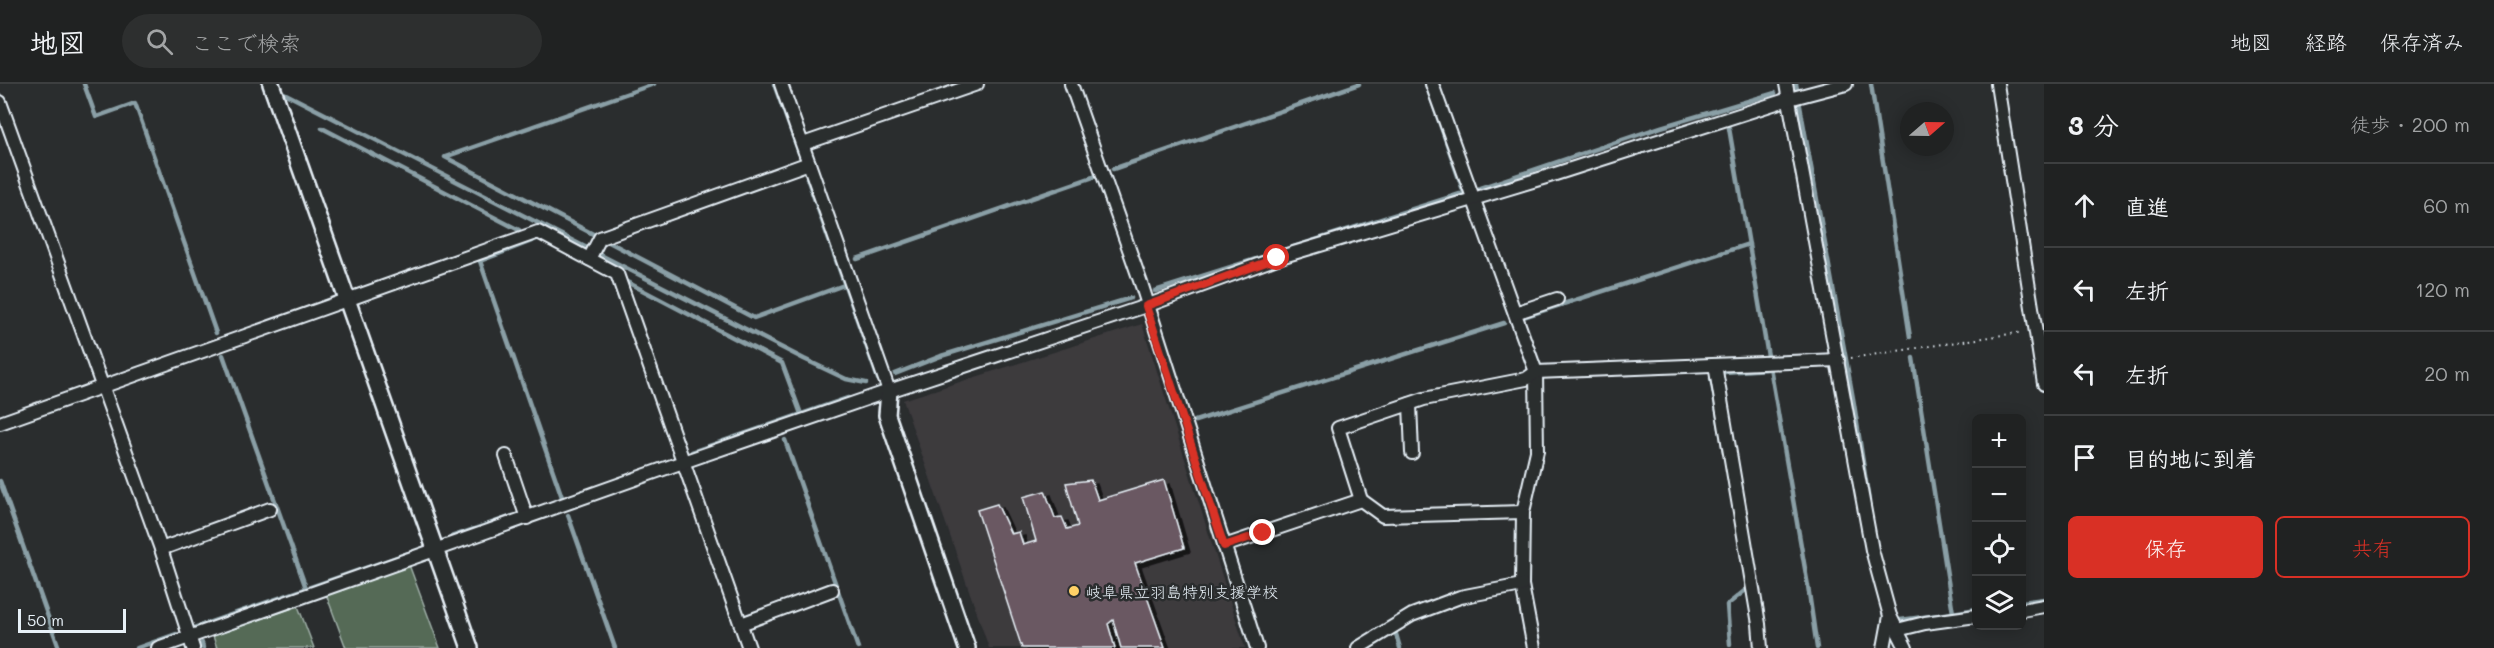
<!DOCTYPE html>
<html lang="ja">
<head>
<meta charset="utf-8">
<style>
	body { margin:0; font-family:Mali,"Klee One",sans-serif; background:#2d2f2f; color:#f1f3f6 }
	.controls { position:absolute; right:18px; bottom:18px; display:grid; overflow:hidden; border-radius:9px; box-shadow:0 3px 15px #0003 }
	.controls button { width:54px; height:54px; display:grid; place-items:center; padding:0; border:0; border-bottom:2px solid #3d3f40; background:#202222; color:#f1f3f6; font:30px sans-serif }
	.compass { position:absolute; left:1900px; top:18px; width:54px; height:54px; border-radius:50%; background:#202222; box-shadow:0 3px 15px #0003; rotate:70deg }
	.scale { position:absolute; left:18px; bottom:15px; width:108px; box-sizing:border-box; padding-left:6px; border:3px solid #e8f1f8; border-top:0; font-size:16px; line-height:21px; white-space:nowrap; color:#e8f1f8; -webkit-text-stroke:4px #2a2d2e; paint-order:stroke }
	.stop { position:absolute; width:18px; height:18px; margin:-14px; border:4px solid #d93025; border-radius:50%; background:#fff }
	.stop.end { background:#d93025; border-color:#fff; box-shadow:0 2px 6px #0008 }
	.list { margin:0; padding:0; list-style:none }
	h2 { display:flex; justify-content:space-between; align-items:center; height:78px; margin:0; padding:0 24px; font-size:26px }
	h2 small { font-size:20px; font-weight:400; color:#a2a4a5 }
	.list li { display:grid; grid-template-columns:39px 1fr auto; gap:18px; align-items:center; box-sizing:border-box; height:84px; padding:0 24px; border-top:2px solid #3d3f40 }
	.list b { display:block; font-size:22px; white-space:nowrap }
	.list em { font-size:20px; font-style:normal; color:#a2a4a5 }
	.actions { display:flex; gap:12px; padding:18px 24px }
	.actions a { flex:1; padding:14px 0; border:2px solid #d93025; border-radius:9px; text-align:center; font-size:21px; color:#d93025 }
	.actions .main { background:#d93025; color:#fff }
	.icon { flex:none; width:33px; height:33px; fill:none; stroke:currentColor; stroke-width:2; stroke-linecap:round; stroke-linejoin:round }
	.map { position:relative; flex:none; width:2044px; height:564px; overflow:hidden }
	header { display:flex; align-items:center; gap:36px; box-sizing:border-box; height:84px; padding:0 30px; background:#202222; border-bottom:2px solid #3d3f40 }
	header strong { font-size:28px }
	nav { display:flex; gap:33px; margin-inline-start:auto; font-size:21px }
	.search { width:420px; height:54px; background:#2d2f2f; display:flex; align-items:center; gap:15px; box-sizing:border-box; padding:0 21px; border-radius:33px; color:#a2a4a5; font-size:22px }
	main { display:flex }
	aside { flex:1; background:#202222 }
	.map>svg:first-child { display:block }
	.built { fill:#3d3a3e }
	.green { fill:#546a56; stroke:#9eaea7; stroke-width:1.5 }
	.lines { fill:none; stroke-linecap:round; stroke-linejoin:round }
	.stream { stroke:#8a9fa6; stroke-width:4.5 }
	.building { fill:#6a5962; stroke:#e8f1f8; stroke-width:1.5; filter:url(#shadow) }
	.minor-casing { stroke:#e8f1f8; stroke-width:16 }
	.tertiary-casing { stroke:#e8f1f8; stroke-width:20 }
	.path { stroke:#e8f1f8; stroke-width:2; stroke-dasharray:1.5 4.5; stroke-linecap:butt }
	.minor { stroke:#2a2d2e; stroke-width:12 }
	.tertiary { stroke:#2a2d2e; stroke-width:15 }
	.route { stroke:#d93025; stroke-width:8 }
	.poi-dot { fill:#ffd166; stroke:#2a2d2e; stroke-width:2 }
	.labels { text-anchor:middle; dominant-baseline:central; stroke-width:5; stroke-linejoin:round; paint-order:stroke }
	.poi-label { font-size:16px; fill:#e8f1f8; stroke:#2a2d2e; text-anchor:start }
</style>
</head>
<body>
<header>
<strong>地図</strong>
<div class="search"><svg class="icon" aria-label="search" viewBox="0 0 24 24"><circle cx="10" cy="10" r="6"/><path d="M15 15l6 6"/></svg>ここで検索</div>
<nav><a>地図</a><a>経路</a><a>保存済み</a></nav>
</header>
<main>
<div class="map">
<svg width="2044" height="564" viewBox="0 0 2044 564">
	<defs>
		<filter id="shadow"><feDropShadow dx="6" dy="4" stdDeviation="0" flood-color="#0009"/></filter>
	</defs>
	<rect width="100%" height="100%" fill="#2a2d2e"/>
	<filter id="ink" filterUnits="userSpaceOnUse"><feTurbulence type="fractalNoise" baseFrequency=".0167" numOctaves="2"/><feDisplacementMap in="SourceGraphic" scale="12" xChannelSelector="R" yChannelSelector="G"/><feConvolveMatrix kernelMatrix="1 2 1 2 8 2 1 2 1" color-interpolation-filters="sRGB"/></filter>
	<g filter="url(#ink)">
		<polygon class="built" points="1142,240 1245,564 989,564 903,316"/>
		<g class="green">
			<polygon points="408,478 440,564 346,564 326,510"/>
			<polygon points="298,522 314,564 217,564 213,552"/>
		</g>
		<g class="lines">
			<g class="stream">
				<polyline points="84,0 96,33 135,19 216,249"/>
				<polyline points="774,0 799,69"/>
				<polyline points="1426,0 1464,109"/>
				<polyline points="1796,0 1854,320 1869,417"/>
				<polyline points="1871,0 1910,253"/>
				<polyline points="278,6 804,275 846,295 866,299"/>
				<polyline points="322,44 519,146"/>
				<polyline points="1729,44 1768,272"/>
				<polyline points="1113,85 1359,0"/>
				<polyline points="807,94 878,295"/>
				<polyline points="1480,104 1661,43 1775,9"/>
				<polyline points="593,150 445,73 654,0"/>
				<polyline points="537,155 480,177 563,416"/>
				<polyline points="607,157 754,234 844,201"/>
				<polyline points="857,175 1096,92"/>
				<polyline points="625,197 782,279 801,330"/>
				<polyline points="1155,207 1460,110"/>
				<polyline points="1523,233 1749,160"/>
				<polyline points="223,271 306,504"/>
				<polyline points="1913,274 1953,529 1976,525"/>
				<polyline points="1770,283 1808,502 1817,564"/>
				<polyline points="895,290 941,272 1131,214"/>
				<polyline points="1195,337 1504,239"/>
				<polyline points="785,356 858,564"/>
				<polyline points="1724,367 1711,294 1725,288 1768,285"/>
				<polyline points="692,368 848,314"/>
				<polyline points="0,397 59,564"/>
				<polyline points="568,431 615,564"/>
				<polyline points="451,453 513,432"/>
				<polyline points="2022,518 2044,515"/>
				<polyline points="1893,537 1953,529"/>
				<polyline points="196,543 408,469"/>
				<polyline points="1396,550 1400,564"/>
				<polyline points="202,559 203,564"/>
				<polyline points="1730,560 1727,521 1748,504 1748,502"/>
				<polyline points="137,564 176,550"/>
			</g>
		</g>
		<polygon class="building" points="1091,396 1098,416 1164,396 1184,464 1135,479 1165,564 1121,564 1113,536 1108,540 1115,564 1022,564 977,426 997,420 1011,450 1019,448 1023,461 1036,457 1023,413 1045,407 1055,434 1062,433 1067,445 1078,442 1066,399"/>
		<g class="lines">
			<g class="minor-casing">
				<g id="minor">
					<polyline points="781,0 889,307"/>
					<polyline points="1071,0 1142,202 1257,564"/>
					<polyline points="1432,0 1536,288 1537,367 1523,428 1522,501 1534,564"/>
					<polyline points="1786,0 1872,466 1890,532 1906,564"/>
					<polyline points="1997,0 2044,300"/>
					<polyline points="0,18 161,465 193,564"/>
					<polyline points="803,60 977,0"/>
					<polyline points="589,175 600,154 809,79"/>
					<polyline points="1515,229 1557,215"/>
					<polyline points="1715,281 1759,540 1761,564"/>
					<polyline points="1410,320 1412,369"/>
					<polyline points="0,339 538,148 617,190 749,564"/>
					<polyline points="506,372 527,434"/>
					<polyline points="1361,416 1338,344 1424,315 1526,295 1536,288 1838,276"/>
					<polyline points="1224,462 1361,416 1383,432 1523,428"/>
					<polyline points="161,465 270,425"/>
					<polyline points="2022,526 2044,522"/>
					<polyline points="741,540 832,506"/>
					<polyline points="1897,546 1925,539 1976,532"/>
					<polyline points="158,564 683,378 889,307 1146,222 1277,174 1546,93 1789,15 1846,0"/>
					<polyline points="1358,564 1412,531 1460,513 1522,501"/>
					<polyline points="1884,564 1890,532"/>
				</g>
			</g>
			<g class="tertiary-casing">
				<g id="tertiary">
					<polyline points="271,0 470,564"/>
					<polyline points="889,307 887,331 967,564"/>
				</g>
			</g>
			<polyline class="path" points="1851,274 2023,248"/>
			<use href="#minor" class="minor"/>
			<use href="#tertiary" class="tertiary"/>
		</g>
	</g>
	<g class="lines" filter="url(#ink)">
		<polyline class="route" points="1263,449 1224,462 1146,222 1277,174"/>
	</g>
	<circle class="poi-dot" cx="1074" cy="507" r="6"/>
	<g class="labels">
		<g class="poi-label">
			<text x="1086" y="507">岐阜県立羽島特別支援学校</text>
		</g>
	</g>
</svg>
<div class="controls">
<button>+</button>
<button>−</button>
<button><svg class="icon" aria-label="locate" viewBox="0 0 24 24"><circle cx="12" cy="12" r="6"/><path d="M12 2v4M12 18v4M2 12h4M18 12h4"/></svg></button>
<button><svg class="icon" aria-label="layers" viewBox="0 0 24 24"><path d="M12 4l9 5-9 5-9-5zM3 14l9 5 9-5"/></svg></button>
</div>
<svg class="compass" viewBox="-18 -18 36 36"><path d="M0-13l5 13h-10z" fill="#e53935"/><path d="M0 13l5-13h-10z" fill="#a2a4a5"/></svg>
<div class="scale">50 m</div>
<div class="stop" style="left:1277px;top:174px"></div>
<div class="stop end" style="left:1263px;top:449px"></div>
</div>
<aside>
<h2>3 分<small>徒歩 · 200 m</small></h2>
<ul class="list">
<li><svg class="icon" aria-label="ahead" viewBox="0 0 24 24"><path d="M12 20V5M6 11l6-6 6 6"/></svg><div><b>直進</b></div><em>60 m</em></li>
<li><svg class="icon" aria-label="left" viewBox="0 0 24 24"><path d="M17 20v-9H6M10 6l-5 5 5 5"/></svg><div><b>左折</b></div><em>120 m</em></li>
<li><svg class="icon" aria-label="left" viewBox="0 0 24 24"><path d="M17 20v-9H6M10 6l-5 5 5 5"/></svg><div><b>左折</b></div><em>20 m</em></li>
<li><svg class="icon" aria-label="arrive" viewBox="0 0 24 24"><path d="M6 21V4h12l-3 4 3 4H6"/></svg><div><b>目的地に到着</b></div></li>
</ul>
<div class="actions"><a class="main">保存</a><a>共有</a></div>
</aside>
</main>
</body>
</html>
